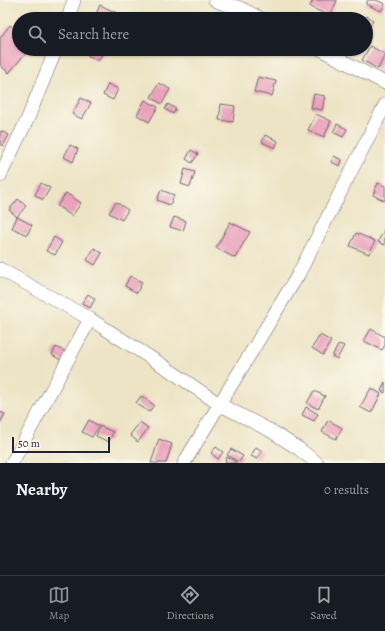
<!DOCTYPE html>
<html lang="en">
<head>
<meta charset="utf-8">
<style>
	body { margin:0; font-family:Alegreya,serif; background:#20242c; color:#f1f3f6 }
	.scale { position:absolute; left:12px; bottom:10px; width:98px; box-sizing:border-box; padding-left:4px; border:2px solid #22223b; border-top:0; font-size:11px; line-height:14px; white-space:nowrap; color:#22223b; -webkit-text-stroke:3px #fbf7ec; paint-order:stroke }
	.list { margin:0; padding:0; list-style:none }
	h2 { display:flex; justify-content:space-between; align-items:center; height:52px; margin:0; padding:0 16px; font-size:17px }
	h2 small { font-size:13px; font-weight:400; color:#9ea1a6 }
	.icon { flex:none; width:22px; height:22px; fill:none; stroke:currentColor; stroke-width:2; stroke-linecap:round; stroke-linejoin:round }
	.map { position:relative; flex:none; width:385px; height:463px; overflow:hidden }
	.search { position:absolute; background:#171b24; box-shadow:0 1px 3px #0004; left:12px; right:12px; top:12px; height:44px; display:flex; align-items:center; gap:10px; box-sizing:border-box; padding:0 14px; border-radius:22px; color:#9ea1a6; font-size:15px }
	.sheet { height:112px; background:#171b24 }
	nav { display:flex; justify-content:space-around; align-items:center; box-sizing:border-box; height:56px; border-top:1px solid #363941; background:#171b24; font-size:11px; color:#9ea1a6 }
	nav a { display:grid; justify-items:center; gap:2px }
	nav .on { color:#8c9099 }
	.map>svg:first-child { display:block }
	.building { fill:#eaa2bb }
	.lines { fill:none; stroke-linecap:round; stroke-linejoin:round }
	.street-casing { stroke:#69666b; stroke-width:14 }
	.street { stroke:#fff; stroke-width:13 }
</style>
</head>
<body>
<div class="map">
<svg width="385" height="463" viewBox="0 0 385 463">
	<rect width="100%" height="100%" fill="#fbf7ec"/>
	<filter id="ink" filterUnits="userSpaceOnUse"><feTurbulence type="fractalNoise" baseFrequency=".025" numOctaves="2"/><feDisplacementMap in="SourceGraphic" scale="8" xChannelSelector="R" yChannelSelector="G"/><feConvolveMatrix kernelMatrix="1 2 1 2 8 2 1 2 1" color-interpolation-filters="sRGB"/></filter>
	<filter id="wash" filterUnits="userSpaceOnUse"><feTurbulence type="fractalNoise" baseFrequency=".012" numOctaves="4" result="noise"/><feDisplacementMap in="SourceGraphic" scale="16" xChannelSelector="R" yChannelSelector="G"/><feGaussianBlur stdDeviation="0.9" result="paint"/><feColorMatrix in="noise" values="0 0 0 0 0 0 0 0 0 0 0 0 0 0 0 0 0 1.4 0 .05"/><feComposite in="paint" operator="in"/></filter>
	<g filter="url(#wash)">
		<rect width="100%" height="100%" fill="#ede4c5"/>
		<g id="blocks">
			<g class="building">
				<polygon points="313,0 337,0 330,16 310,7"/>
				<polygon points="368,0 376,0 385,4 381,11 366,4"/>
				<polygon points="100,5 119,14 117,19 94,19"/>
				<polygon points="367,16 373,20 366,31 366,19 364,19"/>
				<polygon points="10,25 19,33 19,49 29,49 9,73 0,65 0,38"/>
				<polygon points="370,46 385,54 378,69 362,60"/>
				<polygon points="90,49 105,49 98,61 87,55"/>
				<polygon points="188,49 206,49 204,55"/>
				<polygon points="245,49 257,49 257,53 245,51"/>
				<polygon points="258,77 276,81 272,96 254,92"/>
				<polygon points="159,83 170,89 162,104 151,97"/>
				<polygon points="108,84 118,89 113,100 103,95"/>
				<polygon points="314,94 325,96 322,110 311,108"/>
				<polygon points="81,98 91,103 82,119 72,114"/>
				<polygon points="145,100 158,107 149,122 137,115"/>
				<polygon points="168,104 176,109 173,114 165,109"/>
				<polygon points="221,104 235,106 233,122 219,120"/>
				<polygon points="316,114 331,121 324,137 308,130"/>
				<polygon points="337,124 347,129 343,137 333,132"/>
				<polygon points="1,131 9,135 3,146 0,144 0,133"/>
				<polygon points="265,135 278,141 275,148 262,142"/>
				<polygon points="70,145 78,149 73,162 64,157"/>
				<polygon points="191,150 198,154 192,163 186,159"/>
				<polygon points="334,156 342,160 340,166 331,162"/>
				<polygon points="185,169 195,172 190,187 181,184"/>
				<polygon points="41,183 50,188 43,200 35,195"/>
				<polygon points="378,183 385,186 385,201 373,195"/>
				<polygon points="161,190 174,195 170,205 157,200"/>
				<polygon points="66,193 81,203 72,216 57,206"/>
				<polygon points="18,199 26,206 17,217 9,210"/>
				<polygon points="116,202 128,210 122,220 109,213"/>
				<polygon points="17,217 32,225 27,235 12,228"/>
				<polygon points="174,217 186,221 183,231 170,227"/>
				<polygon points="230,222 250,232 235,258 216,248"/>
				<polygon points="385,228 385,245 378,242"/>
				<polygon points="356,233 375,241 369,254 350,246"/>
				<polygon points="54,237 62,242 55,255 46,251"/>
				<polygon points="94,248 102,253 95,265 87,260"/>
				<polygon points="130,276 142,282 137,293 125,286"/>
				<polygon points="88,294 95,299 90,308 82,303"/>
				<polygon points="371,329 385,337 385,345 382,350 364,341"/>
				<polygon points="320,335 331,341 323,355 312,348"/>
				<polygon points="339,344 344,346 337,359 332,356"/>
				<polygon points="56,347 70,354 66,363 52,355"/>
				<polygon points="385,382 385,393 381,391"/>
				<polygon points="371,388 381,394 371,413 360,407"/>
				<polygon points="314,391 325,396 318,409 307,403"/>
				<polygon points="141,396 154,405 149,412 136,403"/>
				<polygon points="306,407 318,414 314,421 302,415"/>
				<polygon points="0,412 5,414 0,423"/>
				<polygon points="89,420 99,426 92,437 82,432"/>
				<polygon points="328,420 342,428 336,439 322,432"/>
				<polygon points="140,422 148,428 138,442 130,435"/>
				<polygon points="100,426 113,432 109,442 96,436"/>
				<polygon points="159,439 172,444 166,463 151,463"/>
				<polygon points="216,447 223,452 218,459 211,453"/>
				<polygon points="256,447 262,451 257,459 251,456"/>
				<polygon points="231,449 243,456 239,462 227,455"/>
				<polygon points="227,457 236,462 236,463 228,463 225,461"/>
			</g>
		</g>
	</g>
	<g filter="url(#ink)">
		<use href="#blocks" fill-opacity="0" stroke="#69666b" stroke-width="1"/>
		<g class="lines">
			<g class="street-casing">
				<g id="street">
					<polyline points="215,0 224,4 238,7 262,19"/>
					<polyline points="68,19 74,0"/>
					<polyline points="320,49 385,83"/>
					<polyline points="0,176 28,118 56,49"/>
					<polyline points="0,269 90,319 165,367 219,404 271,431 299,449 317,463"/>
					<polyline points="12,463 90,319"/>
					<polyline points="184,463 298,275 385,105"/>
				</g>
			</g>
			<use href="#street" class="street"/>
		</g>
	</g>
</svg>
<div class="scale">50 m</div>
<div class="search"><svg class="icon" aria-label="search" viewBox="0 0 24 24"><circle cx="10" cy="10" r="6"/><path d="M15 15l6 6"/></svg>Search here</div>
</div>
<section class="sheet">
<h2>Nearby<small>0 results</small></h2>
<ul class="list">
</ul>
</section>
<nav>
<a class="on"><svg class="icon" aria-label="map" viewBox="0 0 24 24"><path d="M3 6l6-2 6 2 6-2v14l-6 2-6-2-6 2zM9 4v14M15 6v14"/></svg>Map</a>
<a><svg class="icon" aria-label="directions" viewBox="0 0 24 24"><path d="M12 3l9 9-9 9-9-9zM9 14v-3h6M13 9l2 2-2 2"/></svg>Directions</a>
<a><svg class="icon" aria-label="saved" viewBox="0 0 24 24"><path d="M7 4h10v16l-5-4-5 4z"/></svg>Saved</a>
</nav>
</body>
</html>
